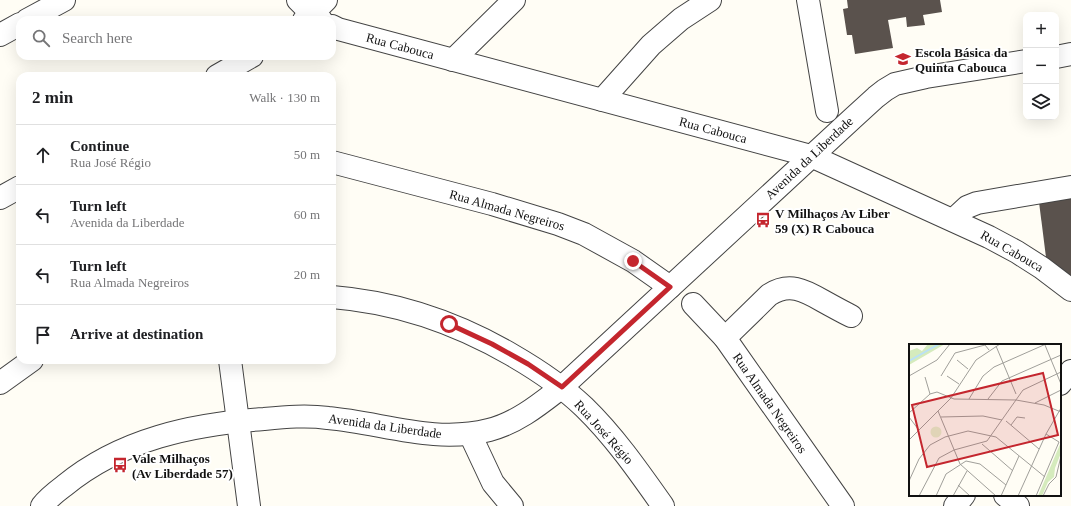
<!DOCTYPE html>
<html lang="en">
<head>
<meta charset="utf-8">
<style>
	body { margin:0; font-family:Georgia,serif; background:#f6f6f6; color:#202124 }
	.controls { position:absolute; right:12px; top:12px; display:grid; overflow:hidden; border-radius:8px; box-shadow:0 4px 16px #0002 }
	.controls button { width:36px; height:36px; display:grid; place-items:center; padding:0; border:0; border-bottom:1px solid #e0e0e0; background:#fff; color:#202124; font:20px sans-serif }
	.stop { position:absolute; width:12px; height:12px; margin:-9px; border:3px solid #c4262e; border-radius:50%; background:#fff }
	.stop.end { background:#c4262e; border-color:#fff; box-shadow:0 1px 4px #0008 }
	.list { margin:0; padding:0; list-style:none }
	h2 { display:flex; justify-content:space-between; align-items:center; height:52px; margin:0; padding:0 16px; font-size:17px }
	h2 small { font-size:13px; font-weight:400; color:#757577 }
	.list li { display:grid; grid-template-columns:26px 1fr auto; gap:12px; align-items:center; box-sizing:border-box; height:60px; padding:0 16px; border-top:1px solid #e0e0e0 }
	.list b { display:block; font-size:15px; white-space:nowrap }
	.list p { margin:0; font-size:13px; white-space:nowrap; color:#757577 }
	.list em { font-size:13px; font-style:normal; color:#757577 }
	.icon { flex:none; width:22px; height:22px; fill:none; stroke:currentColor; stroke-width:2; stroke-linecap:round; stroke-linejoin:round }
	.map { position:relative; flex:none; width:1071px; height:506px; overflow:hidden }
	.search { position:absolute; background:#fff; box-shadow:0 4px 16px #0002; left:16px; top:16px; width:320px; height:44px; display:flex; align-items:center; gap:10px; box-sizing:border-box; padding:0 14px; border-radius:12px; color:#757577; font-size:15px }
	.panel { position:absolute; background:#fff; box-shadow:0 4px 16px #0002; left:16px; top:72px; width:320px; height:292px; border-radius:12px }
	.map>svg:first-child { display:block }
	.building { fill:#5a524d }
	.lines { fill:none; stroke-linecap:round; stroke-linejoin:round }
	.minor-casing { stroke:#444; stroke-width:24 }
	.minor { stroke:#fff; stroke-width:22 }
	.route { stroke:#c4262e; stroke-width:5 }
	.labels { text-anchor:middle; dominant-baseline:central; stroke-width:4; stroke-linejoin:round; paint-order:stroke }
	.street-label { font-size:13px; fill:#111; stroke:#fff }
	.poi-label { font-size:13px; font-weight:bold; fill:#111; stroke:#fff; text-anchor:start }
	.inset-river { fill:none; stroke:#b9e0f7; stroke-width:2 }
	.inset-road { fill:none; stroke:#a09f9a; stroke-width:1 }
	.view { fill:#c4262e; fill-opacity:0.15; stroke:#c4262e; stroke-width:2 }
	.inset-edge { fill:none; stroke:#111; stroke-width:2 }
</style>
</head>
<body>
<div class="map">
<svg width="1071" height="506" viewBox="0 0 1071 506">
	<rect width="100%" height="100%" fill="#fffdf5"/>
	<g class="building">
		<polygon points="847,0 940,0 942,12 923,15 925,25 907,27 906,17 888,20 893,48 855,54 852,35 847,35 843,9 848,8"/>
		<polygon points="1071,197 1071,282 1047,265 1039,202"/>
		<polygon points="20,202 20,213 16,205"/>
	</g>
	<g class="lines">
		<g class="minor-casing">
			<g id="minor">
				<polyline points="298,0 312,14 321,20"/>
				<polyline points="808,0 827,111"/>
				<polyline points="27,20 64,0"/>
				<polyline points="304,20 312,14 326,0"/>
				<polyline points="332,26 338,29 811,156 989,237 1017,252 1042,268 1071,290"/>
				<polyline points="0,35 20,24"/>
				<polyline points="1056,57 1071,54"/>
				<polyline points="453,60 514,0"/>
				<polyline points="217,76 252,56"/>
				<polyline points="602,100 651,45 681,19 710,0"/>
				<polyline points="332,162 492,204 558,224 584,234 633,261 670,287"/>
				<polyline points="0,198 20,187"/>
				<polyline points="953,220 967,207 977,203 1071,187"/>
				<path d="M332,297C396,302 457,323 512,355C538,370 562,386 584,407C614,436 639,472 663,506"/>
				<polyline points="693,304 725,338 843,506"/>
				<path d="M725,338L769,295C789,282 804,290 823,301C832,306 841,311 851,316"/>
				<polyline points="230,360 249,506"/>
				<polyline points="0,383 32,360"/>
				<polyline points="1060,384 1071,371"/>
				<polyline points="470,434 493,483 512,506"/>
				<polyline points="1005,495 1018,506"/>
				<path d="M42,506C48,498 56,492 64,486C121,439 193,424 264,419C285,417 307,415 328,418C383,423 434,444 489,430C517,423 540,404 562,387L853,118L876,97L885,90L895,84L926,77L1026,61"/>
				<polyline points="955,506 964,495"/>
			</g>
		</g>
		<use href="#minor" class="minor"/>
	</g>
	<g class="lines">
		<polyline class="route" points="449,324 492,344 528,364 562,387 670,287 633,261"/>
	</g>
	<defs>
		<g id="school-bare" transform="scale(1.2)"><path d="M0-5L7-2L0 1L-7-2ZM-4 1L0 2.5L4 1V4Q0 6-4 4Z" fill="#c4262e" stroke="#fff" stroke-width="2.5" paint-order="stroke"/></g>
		<g id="bus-bare" transform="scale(1.2)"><path d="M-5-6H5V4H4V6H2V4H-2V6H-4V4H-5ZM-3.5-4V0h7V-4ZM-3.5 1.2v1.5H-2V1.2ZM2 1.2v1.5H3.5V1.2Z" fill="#c4262e" stroke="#fff" stroke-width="2.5" paint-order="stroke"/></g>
	</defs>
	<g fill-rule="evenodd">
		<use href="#school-bare" x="903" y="59"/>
		<use href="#bus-bare" x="763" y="220"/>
		<use href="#bus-bare" x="120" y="465"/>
	</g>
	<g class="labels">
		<g class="street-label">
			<text transform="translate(400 46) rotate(15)">Rua Cabouca</text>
			<text transform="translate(713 130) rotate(15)">Rua Cabouca</text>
			<text transform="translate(809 158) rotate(-43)">Avenida da Liberdade</text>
			<text transform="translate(507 210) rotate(16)">Rua Almada Negreiros</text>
			<text transform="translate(1012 251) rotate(30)">Rua Cabouca</text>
			<text transform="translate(770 403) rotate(55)">Rua Almada Negreiros</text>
			<text transform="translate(385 426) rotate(8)">Avenida da Liberdade</text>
			<text transform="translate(604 432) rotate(48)">Rua José Régio</text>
		</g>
		<g class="poi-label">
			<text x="915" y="52">Escola Básica da<tspan x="915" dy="15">Quinta Cabouca</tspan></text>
			<text x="775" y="213">V Milhaços Av Liber<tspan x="775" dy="15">59 (X) R Cabouca</tspan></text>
			<text x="132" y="458">Vale Milhaços<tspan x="132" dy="15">(Av Liberdade 57)</tspan></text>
		</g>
	</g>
	<g transform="translate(909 344)">
		<rect width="152" height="152" fill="#fffdf5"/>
		<path d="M19,0H36L0,21V7L8,4L13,7ZM152,98V109L146,124L145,133L139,138L133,152H129Z" fill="#d5ebbd"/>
		<path d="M21.5 88a5.5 5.5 0 1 1 11 0a5.5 5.5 0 1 1-11 0Z" fill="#e6f2cf"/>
		<path class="inset-river" d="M0,17L30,0"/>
		<path class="inset-road" d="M136,1L152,40M87,2L107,50M48,16L59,25M0,32L28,16L41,0M32,32L46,9L76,1L80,6M38,32L50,40M16,33L21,50M60,55L74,32L85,23L137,0M79,55L93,37L152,11M126,59L152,46M29,67L51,120L87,152M0,69L21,50L28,48L45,55L107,56L135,61L152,68M0,73L9,85M32,73L74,72L93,76M97,77L130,105M102,81L108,73L116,74M0,96L42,54L67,16L91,0M73,100L104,127M0,137L10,115L21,101L36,93L59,87L87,93L136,133M49,141L61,152M10,152L30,114L45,106L78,97L114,46L152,28M27,152L37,130L57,117L71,120L97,141M44,152L58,127M92,152L110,112M109,152L137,90L152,64M127,152L150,98L137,90M134,152L140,140L147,133L152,112"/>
		<path class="view" d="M134,29L149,91L18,123L3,61Z"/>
		<rect width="152" height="152" class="inset-edge"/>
	</g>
</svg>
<div class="controls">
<button>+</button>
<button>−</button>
<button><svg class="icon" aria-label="layers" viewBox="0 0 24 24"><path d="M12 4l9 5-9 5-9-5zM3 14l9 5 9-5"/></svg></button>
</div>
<div class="stop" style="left:449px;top:324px"></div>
<div class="stop end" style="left:633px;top:261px"></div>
<div class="search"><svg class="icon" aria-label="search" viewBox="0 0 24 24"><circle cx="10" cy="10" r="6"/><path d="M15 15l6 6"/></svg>Search here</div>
<section class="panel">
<h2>2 min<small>Walk · 130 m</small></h2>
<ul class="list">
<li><svg class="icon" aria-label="ahead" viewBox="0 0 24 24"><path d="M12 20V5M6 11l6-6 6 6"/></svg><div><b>Continue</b><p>Rua José Régio</p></div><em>50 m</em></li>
<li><svg class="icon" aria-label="left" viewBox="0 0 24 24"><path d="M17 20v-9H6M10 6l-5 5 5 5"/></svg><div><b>Turn left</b><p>Avenida da Liberdade</p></div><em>60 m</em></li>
<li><svg class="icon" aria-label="left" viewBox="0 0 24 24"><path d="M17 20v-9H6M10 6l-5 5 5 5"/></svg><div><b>Turn left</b><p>Rua Almada Negreiros</p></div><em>20 m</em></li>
<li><svg class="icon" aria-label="arrive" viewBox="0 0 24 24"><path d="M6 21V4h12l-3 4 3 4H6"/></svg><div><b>Arrive at destination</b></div></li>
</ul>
</section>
</div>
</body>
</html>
